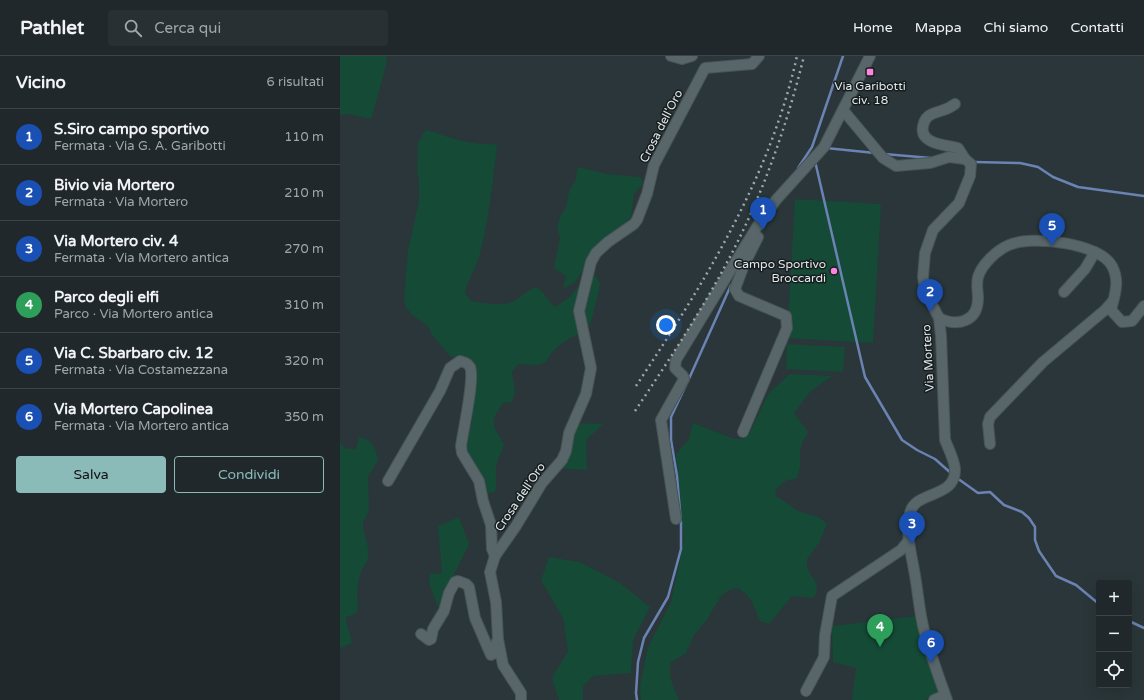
<!DOCTYPE html>
<html lang="it">
<head>
<meta charset="utf-8">
<style>
	body { margin:0; font-family:"Varela Round",sans-serif; background:#283033; color:#f1f3f6 }
	.controls { position:absolute; right:12px; bottom:12px; display:grid; overflow:hidden; border-radius:4px; box-shadow:0 4px 16px #0002 }
	.controls button { width:36px; height:36px; display:grid; place-items:center; padding:0; border:0; border-bottom:1px solid #3d4447; background:#20282b; color:#f1f3f6; font:20px sans-serif }
	.you { position:absolute; left:326px; top:269px; width:14px; height:14px; margin:-10px; border:3px solid #fff; border-radius:50%; background:#1a73e8; box-shadow:0 0 0 6px #1a73e833 }
	.badge { display:grid; place-items:center; width:26px; height:26px; border-radius:50%; background:#8bbbb9; color:#fff; font-size:13px; font-weight:700 }
	.pin { position:absolute; translate:-50% -33px; filter:drop-shadow(0 1px 2px #0008) }
	.pin::after { content:''; position:absolute; top:21px; width:14px; height:12px; background:inherit; clip-path:polygon(0 0,100% 0,50% 100%) }
	.list { margin:0; padding:0; list-style:none }
	h2 { display:flex; justify-content:space-between; align-items:center; height:52px; margin:0; padding:0 16px; font-size:17px }
	h2 small { font-size:13px; font-weight:400; color:#a2a6a9 }
	.list li { display:grid; grid-template-columns:26px 1fr auto; gap:12px; align-items:center; box-sizing:border-box; height:56px; padding:0 16px; border-top:1px solid #3d4447 }
	.list b { display:block; font-size:15px; white-space:nowrap }
	.list p { margin:0; font-size:13px; white-space:nowrap; color:#a2a6a9 }
	.list em { font-size:13px; font-style:normal; color:#a2a6a9 }
	.actions { display:flex; gap:8px; padding:12px 16px }
	.actions a { flex:1; padding:9px 0; border:1px solid #8bbbb9; border-radius:4px; text-align:center; font-size:14px; color:#8bbbb9 }
	.actions .main { background:#8bbbb9; color:#111 }
	.icon { flex:none; width:22px; height:22px; fill:none; stroke:currentColor; stroke-width:2; stroke-linecap:round; stroke-linejoin:round }
	.map { position:relative; flex:none; width:804px; height:644px; overflow:hidden }
	header { display:flex; align-items:center; gap:24px; box-sizing:border-box; height:56px; padding:0 20px; background:#20282b; border-bottom:1px solid #3d4447 }
	header strong { font-size:19px }
	nav { display:flex; gap:22px; margin-inline-start:auto; font-size:14px }
	.search { width:280px; height:36px; background:#283033; display:flex; align-items:center; gap:10px; box-sizing:border-box; padding:0 14px; border-radius:4px; color:#a2a6a9; font-size:15px }
	main { display:flex }
	aside { flex:1; background:#20282b }
	.map>svg:first-child { display:block }
	.green { fill:#144a36 }
	.lines { fill:none; stroke-linecap:round; stroke-linejoin:round }
	.stream { stroke:#6b83b3; stroke-width:2.5 }
	.street-casing { stroke:#485355; stroke-width:12 }
	.street { stroke:#586669; stroke-width:10 }
	.rail { stroke:#9fa8ab; stroke-width:2.5; stroke-dasharray:2 4; stroke-linecap:butt }
	.poi-dot { fill:#fe85df; stroke:#171d1e; stroke-width:1.5 }
	.labels { text-anchor:middle; dominant-baseline:central; stroke-width:3; stroke-linejoin:round; paint-order:stroke }
	.poi-label { font-size:12px; fill:#e0e8ea; stroke:#171d1e }
	.street-label { font-size:12px; fill:#e0e8ea; stroke:#171d1e }
</style>
</head>
<body>
<header>
<strong>Pathlet</strong>
<div class="search"><svg class="icon" aria-label="search" viewBox="0 0 24 24"><circle cx="10" cy="10" r="6"/><path d="M15 15l6 6"/></svg>Cerca qui</div>
<nav><a>Home</a><a>Mappa</a><a>Chi siamo</a><a>Contatti</a></nav>
</header>
<main>
<aside>
<h2>Vicino<small>6 risultati</small></h2>
<ul class="list">
<li><span class="badge" style="background:#1a4fb4">1</span><div><b>S.Siro campo sportivo</b><p>Fermata · Via G. A. Garibotti</p></div><em>110 m</em></li>
<li><span class="badge" style="background:#1a4fb4">2</span><div><b>Bivio via Mortero</b><p>Fermata · Via Mortero</p></div><em>210 m</em></li>
<li><span class="badge" style="background:#1a4fb4">3</span><div><b>Via Mortero civ. 4</b><p>Fermata · Via Mortero antica</p></div><em>270 m</em></li>
<li><span class="badge" style="background:#2e9e5b">4</span><div><b>Parco degli elfi</b><p>Parco · Via Mortero antica</p></div><em>310 m</em></li>
<li><span class="badge" style="background:#1a4fb4">5</span><div><b>Via C. Sbarbaro civ. 12</b><p>Fermata · Via Costamezzana</p></div><em>320 m</em></li>
<li><span class="badge" style="background:#1a4fb4">6</span><div><b>Via Mortero Capolinea</b><p>Fermata · Via Mortero antica</p></div><em>350 m</em></li>
</ul>
<div class="actions"><a class="main">Salva</a><a>Condividi</a></div>
</aside>
<div class="map">
<svg width="804" height="644" viewBox="0 0 804 644">
	<rect width="100%" height="100%" fill="#2a3639"/>
	<g class="green">
		<polygon points="0,0 47,0 46,10 31,63 8,58 0,59"/>
		<path d="M88,74C111,82 132,90 157,88C153,126 149,164 139,201C135,214 127,225 125,237L131,245C139,247 165,250 172,246C182,242 184,235 196,231C205,236 207,244 215,251L231,240L237,231L255,219L260,227C259,234 251,271 247,274C243,278 237,278 232,281C221,287 211,295 206,306L197,309L178,308L172,316L175,336L172,346L163,347C147,369 154,369 164,389C162,395 158,401 157,407C154,417 158,425 155,436L146,438L142,419L131,403L124,385L132,367L134,312L130,302L111,301L92,279L88,270L72,259L66,251L64,242L68,194L79,145V123L77,117L78,87L84,76Z"/>
		<polygon points="238,111 267,118 298,121 302,123 303,128 294,138 291,162 257,189 248,200 243,214 235,226 223,233 226,220 214,212 220,182 217,172 220,161 226,151 229,135 235,126"/>
		<polygon points="455,143 541,148 533,287 447,282"/>
		<polygon points="447,288 505,291 503,316 446,313"/>
		<path d="M450,318L492,320L470,336L454,357L468,376C467,380 463,383 462,388C457,402 464,408 456,423L447,424L435,434L436,441C446,444 452,453 461,456C474,461 476,457 487,468L479,487L467,503V512L477,529L476,538L472,542L452,540L429,568L420,565L412,546L406,538L398,532L389,534L381,540L366,565L354,579L346,597L330,607C329,622 333,631 339,644H301L300,630L308,591L331,546L344,485L336,398L349,383L353,367L394,383H404L409,378L428,338Z"/>
		<polygon points="235,367 263,368 246,384 247,414 216,412"/>
		<path d="M19,381C33,384 35,390 38,404L28,421L29,454L23,467V472L29,496L27,505L22,513L19,522L17,537L18,551L17,556L13,559L5,561L12,587L0,592V387L6,393H16Z"/>
		<polygon points="119,461 129,488 98,551 89,527 90,518 102,517 98,470"/>
		<polygon points="209,501 240,506 280,527 310,551 293,584 291,617 253,620 243,630 243,644 219,644 212,622 228,595 223,562 201,524"/>
		<polygon points="578,560 600,632 599,637 585,644 512,644 516,612 493,606 492,570"/>
	</g>
	<g class="lines">
		<g class="stream">
			<polyline points="486,92 535,97"/>
			<polyline points="544,98 591,102"/>
			<polyline points="475,105 525,321 562,384 577,394 595,403 612,418"/>
			<polyline points="634,106 680,107 698,111 713,121 738,131 804,140"/>
			<polyline points="458,112 472,91 503,0"/>
			<polyline points="348,325 391,229"/>
			<polyline points="617,422 638,437 650,436 664,449 682,456 689,462 695,471 695,484 699,495 716,520 736,529 759,548"/>
			<polyline points="789,565 804,572"/>
			<polyline points="297,644 296,637 298,606 304,582 328,541 341,493 341,467 337,420 331,384 331,361 346,329"/>
		</g>
		<g class="street-casing">
			<g id="street">
				<polyline points="331,0 342,3 352,0"/>
				<path d="M615,48C606,55 601,54 592,58C587,60 584,65 583,70C579,88 606,89 618,92L625,103"/>
				<path d="M503,54L543,102L556,110L590,107L609,101L625,103L631,108L630,120L619,147L593,174L585,197L583,221L585,235L599,262L601,280L605,384C609,394 614,403 615,413C616,443 575,434 570,457C565,476 571,496 574,514C578,534 579,555 584,574C590,598 599,621 607,644"/>
				<polyline points="724,236 745,213 755,196"/>
				<path d="M599,262C617,271 638,266 638,242C638,235 636,229 638,221C642,208 657,194 669,189C691,179 760,187 772,210C780,225 775,238 771,254L782,266L792,265L804,250"/>
				<polyline points="403,376 447,272 446,260 399,240 395,233 404,209 418,181"/>
				<polyline points="650,388 648,368 650,361 703,306 765,254 773,245"/>
				<path d="M48,425L100,335L110,312L120,305C124,306 128,307 130,311C135,322 123,375 121,390L122,397L139,425L143,445L151,469L152,493L155,500"/>
				<polyline points="336,463 321,364 344,323 343,320 335,312 336,304 418,169 436,144 484,91 530,0"/>
				<polyline points="81,578 89,584 91,583 93,573 104,555 109,537 115,526 118,525 126,528 129,531 135,562 151,599 153,598 157,585"/>
				<polyline points="466,635 484,601 485,579 492,540 561,494 569,484"/>
				<polyline points="181,644 181,637 163,609 158,583 156,546 150,516 155,500 176,470 202,427 222,404 226,395 229,377 246,338 251,312 239,255 251,206 256,197 268,186 294,168 297,164 307,138 314,109 365,12 412,8 419,0"/>
				<polyline points="594,644 605,639"/>
			</g>
		</g>
		<use href="#street" class="street"/>
		<g class="rail">
			<path d="M296,330C364,227 430,122 457,0"/>
			<path d="M295,355C331,301 367,247 396,189C426,129 448,65 464,0"/>
		</g>
	</g>
	<g class="poi-dot">
		<rect x="526" y="12" width="8" height="8" rx="2"/>
		<circle cx="494" cy="215" r="4"/>
	</g>
	<g class="labels">
		<g class="poi-label">
			<text x="530" y="30">Via Garibotti<tspan x="530" dy="14">civ. 18</tspan></text>
			<text x="486" y="208" text-anchor="end">Campo Sportivo<tspan x="486" dy="14">Broccardi</tspan></text>
		</g>
		<g class="street-label">
			<text transform="translate(321 70) rotate(-63)">Crosa dell'Oro</text>
			<text transform="translate(588 302) rotate(-93)">Via Mortero</text>
			<text transform="translate(180 441) rotate(-56)">Crosa dell'Oro</text>
		</g>
	</g>
</svg>
<div class="controls">
<button>+</button>
<button>−</button>
<button><svg class="icon" aria-label="locate" viewBox="0 0 24 24"><circle cx="12" cy="12" r="6"/><path d="M12 2v4M12 18v4M2 12h4M18 12h4"/></svg></button>
</div>
<div class="you"></div>
<div class="pin badge" style="left:423px;top:174px;background:#1a4fb4">1</div>
<div class="pin badge" style="left:590px;top:256px;background:#1a4fb4">2</div>
<div class="pin badge" style="left:572px;top:488px;background:#1a4fb4">3</div>
<div class="pin badge" style="left:540px;top:591px;background:#2e9e5b">4</div>
<div class="pin badge" style="left:712px;top:190px;background:#1a4fb4">5</div>
<div class="pin badge" style="left:591px;top:607px;background:#1a4fb4">6</div>
</div>
</main>
</body>
</html>
